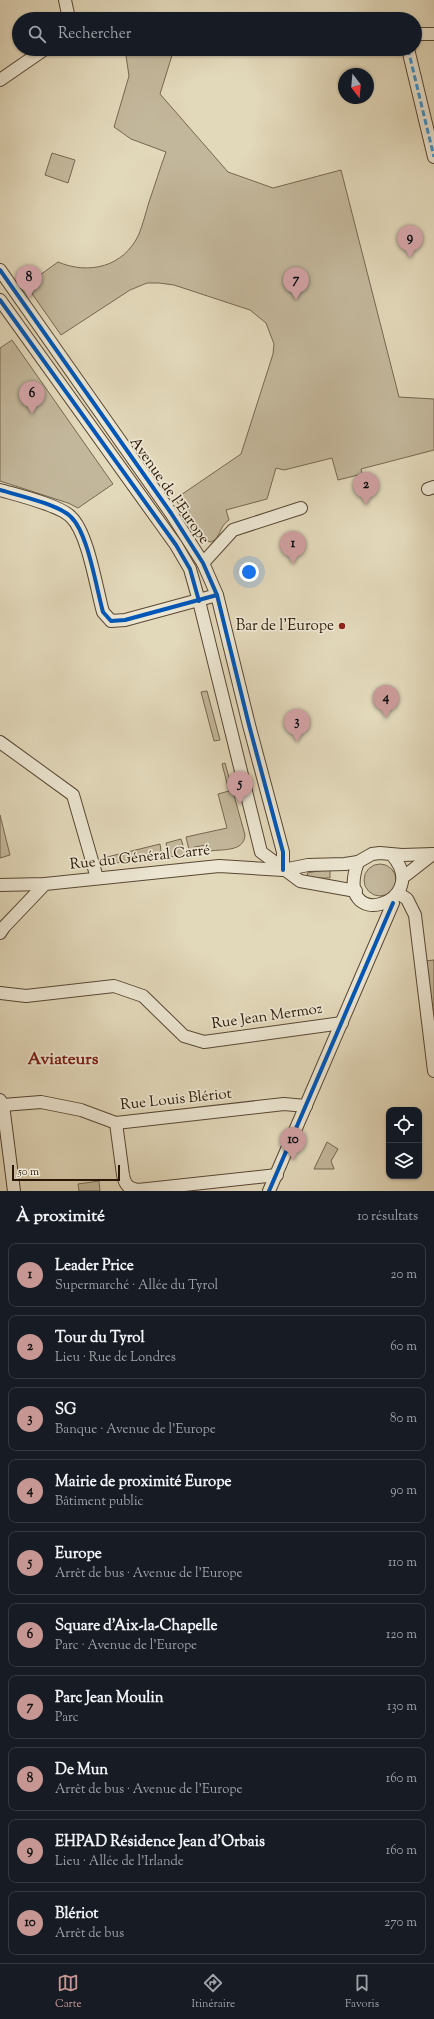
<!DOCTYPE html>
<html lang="fr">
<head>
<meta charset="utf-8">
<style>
	body { margin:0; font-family:"Sorts Mill Goudy",serif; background:#242831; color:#f1f3f6 }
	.controls { position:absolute; right:12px; bottom:12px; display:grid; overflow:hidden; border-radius:8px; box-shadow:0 1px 3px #0004 }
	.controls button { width:36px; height:36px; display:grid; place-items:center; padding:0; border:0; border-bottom:1px solid #363941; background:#171b24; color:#f1f3f6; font:20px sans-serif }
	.compass { position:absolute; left:338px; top:68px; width:36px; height:36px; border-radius:50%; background:#171b24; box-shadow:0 1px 3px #0004; rotate:164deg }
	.scale { position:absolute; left:12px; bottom:10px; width:108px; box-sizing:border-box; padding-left:4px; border:2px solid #2b1706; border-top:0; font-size:11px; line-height:14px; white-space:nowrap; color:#2b1706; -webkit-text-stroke:3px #ece6d2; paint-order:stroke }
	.you { position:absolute; left:249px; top:572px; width:14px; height:14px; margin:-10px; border:3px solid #fff; border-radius:50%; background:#1a73e8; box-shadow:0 0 0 6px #1a73e833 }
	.badge { display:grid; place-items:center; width:26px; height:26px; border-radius:50%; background:#c59692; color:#111; font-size:13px; font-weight:700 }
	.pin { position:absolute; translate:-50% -33px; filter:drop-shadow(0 1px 2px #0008) }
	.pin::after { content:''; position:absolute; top:21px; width:14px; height:12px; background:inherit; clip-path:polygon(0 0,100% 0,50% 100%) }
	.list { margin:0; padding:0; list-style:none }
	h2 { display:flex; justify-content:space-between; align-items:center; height:52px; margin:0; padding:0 16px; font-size:17px }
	h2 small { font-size:13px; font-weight:400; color:#9ea1a6 }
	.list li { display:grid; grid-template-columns:26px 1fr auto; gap:12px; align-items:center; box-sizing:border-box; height:64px; margin:0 8px 8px; padding:0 8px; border:1px solid #363941; border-radius:8px }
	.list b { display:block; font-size:15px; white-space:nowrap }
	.list p { margin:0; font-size:13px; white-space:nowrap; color:#9ea1a6 }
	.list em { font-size:13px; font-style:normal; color:#9ea1a6 }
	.icon { flex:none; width:22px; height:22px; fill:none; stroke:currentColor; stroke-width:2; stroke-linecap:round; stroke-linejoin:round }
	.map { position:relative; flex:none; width:434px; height:1191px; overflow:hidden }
	.search { position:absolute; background:#171b24; box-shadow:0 1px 3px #0004; left:12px; right:12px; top:12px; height:44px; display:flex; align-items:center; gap:10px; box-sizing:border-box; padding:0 14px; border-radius:22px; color:#9ea1a6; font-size:15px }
	.sheet { height:772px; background:#171b24 }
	nav { display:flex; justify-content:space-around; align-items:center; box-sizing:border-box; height:56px; border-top:1px solid #363941; background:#171b24; font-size:11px; color:#9ea1a6 }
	nav a { display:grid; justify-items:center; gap:2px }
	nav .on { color:#c59692 }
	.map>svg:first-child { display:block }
	.green { fill:#c3b79b; stroke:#776750 }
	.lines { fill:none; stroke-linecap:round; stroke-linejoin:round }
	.street-casing { stroke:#594733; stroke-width:14 }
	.street { stroke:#ece6d2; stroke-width:12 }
	.quiet { stroke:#3c93d1; stroke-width:3; stroke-dasharray:6 3; stroke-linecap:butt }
	.cycleway-casing { stroke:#ece6d2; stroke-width:6 }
	.cycleway { stroke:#0057b8; stroke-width:4 }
	.poi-dot { fill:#8f2418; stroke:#ece6d2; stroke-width:1.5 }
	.labels { text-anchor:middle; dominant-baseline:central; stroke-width:3.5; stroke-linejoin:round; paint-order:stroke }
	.street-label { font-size:15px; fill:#2b1706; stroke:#ece6d2 }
	.poi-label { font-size:15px; fill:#2b1706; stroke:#ece6d2; text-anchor:end }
	.quarter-label { font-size:17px; font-weight:bold; fill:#7a1f14; stroke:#ece6d2 }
</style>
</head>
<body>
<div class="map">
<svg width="434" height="1191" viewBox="0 0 434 1191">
	<rect width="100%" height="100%" fill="#e2d8ba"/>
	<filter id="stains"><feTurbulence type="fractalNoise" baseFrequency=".005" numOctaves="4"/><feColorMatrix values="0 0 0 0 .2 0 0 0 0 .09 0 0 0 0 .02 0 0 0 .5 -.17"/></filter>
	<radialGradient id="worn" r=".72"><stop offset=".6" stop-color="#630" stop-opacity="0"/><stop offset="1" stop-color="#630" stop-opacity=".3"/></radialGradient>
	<g class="green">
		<path d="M125,49H174L160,94L228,172L273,188L341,170L399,397L434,399V450L361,469L362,474L338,480L332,458L284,470L276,468L267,499L226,510L229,520C219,526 221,538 211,542L204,540L175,499L241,454L273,354L274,344L266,323L250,310L174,285L159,283H147L130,290L61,335L26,285L58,262C89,275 124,267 139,234C143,224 146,212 149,202C155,185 160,168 166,152L131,139L114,127L129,76Z"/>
		<polygon points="52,153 75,160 68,183 45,175"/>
		<polygon points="12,340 113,484 78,508 68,503 0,481 0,348"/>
		<polygon points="207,691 220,740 214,741 201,692"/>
		<path d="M225,763L245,835C244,852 223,849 210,851L208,845L194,847L196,854H190L186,837L227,828L218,794L229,791L222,764Z"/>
		<polygon points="0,815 10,855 0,858"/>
		<polygon points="181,839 186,855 169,857 166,843"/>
		<polygon points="160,844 162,858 106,864 103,861 103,858"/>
		<circle cx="380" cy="880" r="16"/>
		<polygon points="330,869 330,878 312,878 308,876 307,873"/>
		<polygon points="434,960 434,1030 425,961"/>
		<polygon points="327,1142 338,1149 331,1161 334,1169 314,1169"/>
		<polygon points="99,1181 100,1191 79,1191 78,1184"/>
	</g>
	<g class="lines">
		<g class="street-casing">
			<g id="street">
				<polyline points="65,0 69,19"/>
				<polyline points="415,34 434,34"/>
				<polyline points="408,49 434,157"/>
				<polyline points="0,80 45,49"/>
				<polyline points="0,270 171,513 203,563 217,595 249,725 283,852 283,870"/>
				<polyline points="0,300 176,545 190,569 199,601 261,852 300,881 356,891"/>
				<polyline points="428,489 434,487"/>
				<path d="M0,490C17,495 60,505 71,517C88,533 96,587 103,612L111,621L125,620L217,595"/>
				<polyline points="203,563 233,530 301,508"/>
				<polyline points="0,742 73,795 97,878"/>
				<path d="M392,855C434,903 332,935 358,862L372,854L380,853L402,855L434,854"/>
				<polyline points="406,875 433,854"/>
				<polyline points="0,885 45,884 219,866 283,870 308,865 345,864 358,862"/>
				<polyline points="401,895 407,899 415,915 434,1071"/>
				<polyline points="0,933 4,927 45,884"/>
				<polyline points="0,993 26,996 114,986 143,996 184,1036 204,1042 342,1023"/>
				<polyline points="0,1100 3,1105 14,1191"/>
				<polyline points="3,1105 41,1102 81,1110 116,1123 284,1104 306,1106"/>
				<path d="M116,1123L123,1175C125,1185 128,1188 138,1190L277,1175"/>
				<polyline points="269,1191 393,903"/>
			</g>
		</g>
		<use href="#street" class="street"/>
		<polyline class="quiet" points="408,49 434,157"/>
		<g class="cycleway-casing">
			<g id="cycleway">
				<polyline points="0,270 171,513 203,563 217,595 249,725 283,852 283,870"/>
				<polyline points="0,300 176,545 190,569 199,601"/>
				<path d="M0,490C17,495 60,505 71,517C88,533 96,587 103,612L111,621L125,620L217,595"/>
				<polyline points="269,1191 393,903"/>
			</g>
		</g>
		<use href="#cycleway" class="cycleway"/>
	</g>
	<circle class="poi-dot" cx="342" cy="626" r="4"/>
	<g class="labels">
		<g class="street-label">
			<text transform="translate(169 491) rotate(55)">Avenue de l'Europe</text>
			<text transform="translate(140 858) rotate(-6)">Rue du Général Carré</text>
			<text transform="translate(267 1017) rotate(-8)">Rue Jean Mermoz</text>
			<text transform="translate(176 1100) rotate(-6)">Rue Louis Blériot</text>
		</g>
		<g class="poi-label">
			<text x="334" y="626">Bar de l'Europe</text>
		</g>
		<g class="quarter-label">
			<text x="63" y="1060">Aviateurs</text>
		</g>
	</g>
	<rect width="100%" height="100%" filter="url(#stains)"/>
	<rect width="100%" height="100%" fill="url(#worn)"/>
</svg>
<div class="controls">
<button><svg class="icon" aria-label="locate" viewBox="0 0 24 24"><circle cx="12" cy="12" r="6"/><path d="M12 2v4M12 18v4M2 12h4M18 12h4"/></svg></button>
<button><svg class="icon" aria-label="layers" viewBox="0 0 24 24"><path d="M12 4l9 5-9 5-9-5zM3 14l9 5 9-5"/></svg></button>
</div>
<svg class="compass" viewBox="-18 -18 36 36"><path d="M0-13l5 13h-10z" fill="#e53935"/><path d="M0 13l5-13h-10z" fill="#9ea1a6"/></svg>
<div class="scale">50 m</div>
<div class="you"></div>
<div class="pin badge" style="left:293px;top:564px">1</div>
<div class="pin badge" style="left:366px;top:505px">2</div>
<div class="pin badge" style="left:297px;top:742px">3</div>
<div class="pin badge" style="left:386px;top:718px">4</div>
<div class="pin badge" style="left:240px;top:804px">5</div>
<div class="pin badge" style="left:32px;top:414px">6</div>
<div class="pin badge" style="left:296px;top:300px">7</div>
<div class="pin badge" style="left:29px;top:298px">8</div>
<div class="pin badge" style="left:410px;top:258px">9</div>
<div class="pin badge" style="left:293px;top:1160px">10</div>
<div class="search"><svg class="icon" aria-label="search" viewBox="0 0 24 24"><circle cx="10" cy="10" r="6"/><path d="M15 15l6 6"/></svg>Rechercher</div>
</div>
<section class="sheet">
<h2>À proximité<small>10 résultats</small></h2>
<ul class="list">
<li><span class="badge">1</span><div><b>Leader Price</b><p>Supermarché · Allée du Tyrol</p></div><em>20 m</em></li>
<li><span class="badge">2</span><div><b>Tour du Tyrol</b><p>Lieu · Rue de Londres</p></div><em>60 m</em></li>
<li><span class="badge">3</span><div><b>SG</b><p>Banque · Avenue de l'Europe</p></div><em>80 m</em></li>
<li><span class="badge">4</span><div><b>Mairie de proximité Europe</b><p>Bâtiment public</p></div><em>90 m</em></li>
<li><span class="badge">5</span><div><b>Europe</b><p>Arrêt de bus · Avenue de l'Europe</p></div><em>110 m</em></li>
<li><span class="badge">6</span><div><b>Square d’Aix-la-Chapelle</b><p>Parc · Avenue de l'Europe</p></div><em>120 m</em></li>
<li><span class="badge">7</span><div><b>Parc Jean Moulin</b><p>Parc</p></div><em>130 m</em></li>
<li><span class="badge">8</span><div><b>De Mun</b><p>Arrêt de bus · Avenue de l'Europe</p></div><em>160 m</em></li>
<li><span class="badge">9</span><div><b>EHPAD Résidence Jean d'Orbais</b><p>Lieu · Allée de l'Irlande</p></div><em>160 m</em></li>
<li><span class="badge">10</span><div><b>Blériot</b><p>Arrêt de bus</p></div><em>270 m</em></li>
</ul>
</section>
<nav>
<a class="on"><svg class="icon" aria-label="map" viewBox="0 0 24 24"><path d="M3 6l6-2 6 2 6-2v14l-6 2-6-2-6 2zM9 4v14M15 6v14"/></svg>Carte</a>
<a><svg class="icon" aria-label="directions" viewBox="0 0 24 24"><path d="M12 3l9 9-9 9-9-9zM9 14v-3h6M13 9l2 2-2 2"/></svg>Itinéraire</a>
<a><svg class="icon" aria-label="saved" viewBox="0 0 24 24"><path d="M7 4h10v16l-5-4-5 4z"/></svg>Favoris</a>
</nav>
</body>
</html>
